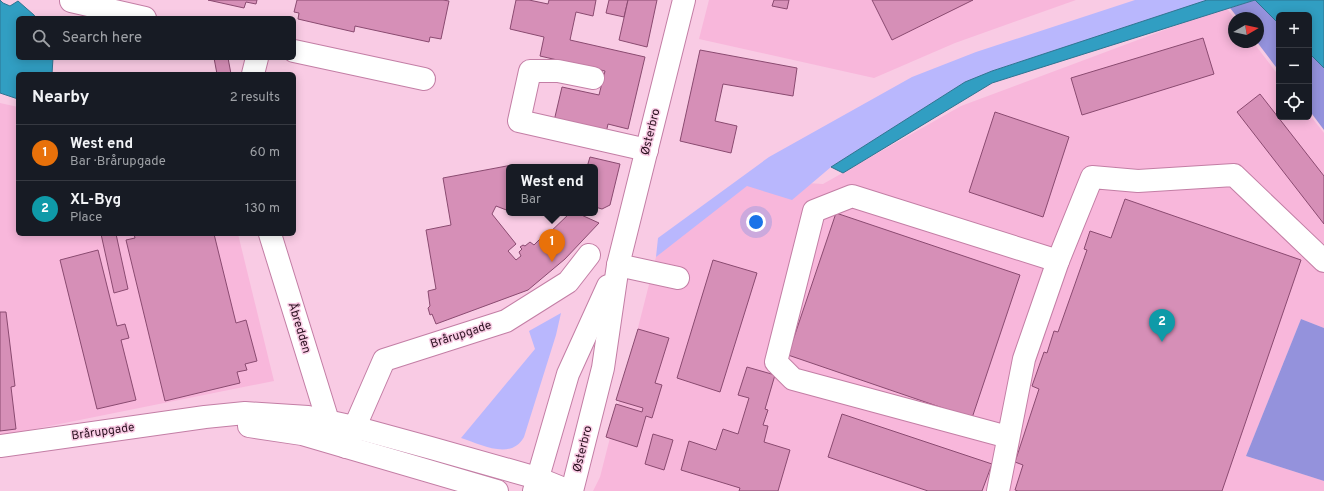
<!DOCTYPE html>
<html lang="en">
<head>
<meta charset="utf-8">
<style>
	body { margin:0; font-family:Overpass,sans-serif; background:#242831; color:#f1f3f6 }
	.controls { position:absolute; right:12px; top:12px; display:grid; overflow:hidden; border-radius:6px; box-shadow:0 2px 10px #0003 }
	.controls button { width:36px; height:36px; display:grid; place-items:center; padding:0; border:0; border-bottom:1px solid #363941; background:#171b24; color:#f1f3f6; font:20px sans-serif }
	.compass { position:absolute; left:1228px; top:12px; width:36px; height:36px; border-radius:50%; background:#171b24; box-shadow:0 2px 10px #0003; rotate:81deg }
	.you { position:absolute; left:756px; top:222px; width:14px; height:14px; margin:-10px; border:3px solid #fff; border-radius:50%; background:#1a73e8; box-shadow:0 0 0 6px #1a73e833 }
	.badge { display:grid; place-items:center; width:26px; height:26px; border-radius:50%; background:#188360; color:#fff; font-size:13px; font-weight:700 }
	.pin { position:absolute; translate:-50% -33px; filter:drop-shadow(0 1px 2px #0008) }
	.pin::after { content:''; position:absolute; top:21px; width:14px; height:12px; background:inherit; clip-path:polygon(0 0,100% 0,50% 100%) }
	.popup { position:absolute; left:506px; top:164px; width:92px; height:52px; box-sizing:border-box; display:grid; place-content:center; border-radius:6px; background:#171b24; filter:drop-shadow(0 1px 3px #0005); font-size:13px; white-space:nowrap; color:#9ea1a6 }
	.popup b { font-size:15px; color:#f1f3f6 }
	.popup::after { content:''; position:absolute; left:50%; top:100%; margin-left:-8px; border:8px solid transparent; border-top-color:#171b24 }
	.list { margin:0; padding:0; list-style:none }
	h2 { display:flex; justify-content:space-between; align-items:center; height:52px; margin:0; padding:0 16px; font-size:17px }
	h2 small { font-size:13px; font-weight:400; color:#9ea1a6 }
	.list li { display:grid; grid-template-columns:26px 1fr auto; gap:12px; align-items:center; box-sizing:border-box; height:56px; padding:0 16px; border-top:1px solid #363941 }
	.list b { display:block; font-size:15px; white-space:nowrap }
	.list p { margin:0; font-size:13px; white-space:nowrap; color:#9ea1a6 }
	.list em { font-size:13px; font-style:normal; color:#9ea1a6 }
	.icon { flex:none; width:22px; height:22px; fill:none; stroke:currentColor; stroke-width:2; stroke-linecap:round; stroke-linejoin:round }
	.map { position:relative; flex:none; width:1324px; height:491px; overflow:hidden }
	.search { position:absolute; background:#171b24; box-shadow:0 2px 10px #0003; left:16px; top:16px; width:280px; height:44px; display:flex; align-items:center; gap:10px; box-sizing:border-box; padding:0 14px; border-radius:6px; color:#9ea1a6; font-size:15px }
	.panel { position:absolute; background:#171b24; box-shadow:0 2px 10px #0003; left:16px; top:72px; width:280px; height:164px; border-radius:6px }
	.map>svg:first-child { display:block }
	.built { fill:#f8b7db }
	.green { fill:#b9b7fd }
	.forest { fill:#9492dc }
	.water { fill:#319ec2; stroke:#2f7491 }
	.building { fill:#d68fb7; stroke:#8a4a70 }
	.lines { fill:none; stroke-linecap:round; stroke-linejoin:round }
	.minor-casing { stroke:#c37ea5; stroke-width:24 }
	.minor { stroke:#fff; stroke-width:22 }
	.labels { text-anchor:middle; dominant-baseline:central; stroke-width:3; stroke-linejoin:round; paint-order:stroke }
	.street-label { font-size:12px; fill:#2b1120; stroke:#f9cbe4 }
</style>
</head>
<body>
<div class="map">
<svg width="1324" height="491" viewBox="0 0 1324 491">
	<rect width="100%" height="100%" fill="#f9cbe4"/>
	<g class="built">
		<polygon points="709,0 1076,0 955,43 874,78 699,39"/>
		<polygon points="1226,7 1234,18 1234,42 1253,42 1279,76 1279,117 1309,117 1309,114 1324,133 1324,328 1301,319 1246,456 1324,481 1324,491 593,491 600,477 656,257 742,179 823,184 961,106"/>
		<polygon points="0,103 18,107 18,234 238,234 274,381 0,436"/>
	</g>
	<g class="green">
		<polygon points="1135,0 1207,0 992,71 965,82 831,167 792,200 747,186 656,257 658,238 769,157 912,77 976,52"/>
		<path d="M561,313L556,335L524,437C511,461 480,444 461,438L535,349L529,331Z"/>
	</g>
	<g class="forest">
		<polygon points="1255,0 1279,24 1279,71 1257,42 1258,42 1258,18 1238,18 1230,8"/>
		<polygon points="1309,53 1324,68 1324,130 1309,110"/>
		<polygon points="1301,319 1324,328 1324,481 1246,456"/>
	</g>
	<g class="water">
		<polygon points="0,0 3,3 10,6 18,1 34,15 36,18 18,18 18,58 53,58 52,74 18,74 18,99 0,93"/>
		<polygon points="1207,0 1324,0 1324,68 1309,53 1309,15 1279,15 1279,24 1255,0 992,83 843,173 831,167 965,82 992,71"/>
	</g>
	<g class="building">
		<polygon points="208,0 257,0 256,4 246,2 244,8"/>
		<polygon points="297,0 443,0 449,1 441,39 430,37 429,42 355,26 354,32 298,19 299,13 294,12"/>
		<polygon points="516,0 529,0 548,4 549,0 596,0 593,16 576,12 570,40 645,57 628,129 608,124 606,133 554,121 562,87 599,95 605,71 540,56 544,37 510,29"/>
		<polygon points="609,0 628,0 624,17 606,13"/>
		<polygon points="628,0 657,0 647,47 619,40"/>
		<polygon points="774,0 789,0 787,9 772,6"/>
		<polygon points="872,0 973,0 892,40"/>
		<polygon points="1203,38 1214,74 1082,115 1071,78"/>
		<polygon points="700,50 797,68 793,96 723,84 715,121 737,126 731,153 680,141"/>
		<polygon points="214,58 228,58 231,74 217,74"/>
		<polygon points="1260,94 1324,176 1324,224 1237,112"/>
		<polygon points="995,112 1069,137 1043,217 969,192"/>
		<polygon points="590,157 620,164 610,205 602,209 595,207 595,167 587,167"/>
		<polygon points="512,165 511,167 509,167 508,176 509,176 509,211 496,206 492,214 516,244 508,251 516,260 521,256 519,252 522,249 520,247 523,245 525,246 530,242 534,245 544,235 546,236 570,213 577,213 599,223 565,259 528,290 436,324 432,314 430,315 428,308 430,306 428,291 436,289 426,230 451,225 443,178"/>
		<polygon points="1125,199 1301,260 1222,491 1018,491 1015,490 1023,465 1015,462 1039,389 1032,386 1044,352 1047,353 1054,331 1058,332 1087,250 1084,249 1090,231 1111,238"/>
		<polygon points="836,213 1020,275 972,418 788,355"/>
		<polygon points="101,234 116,234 128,289 114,293"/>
		<polygon points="134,234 214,234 236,323 246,320 257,361 245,364 247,370 237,372 240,383 165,401 126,240 135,238"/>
		<polygon points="98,250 117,326 125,324 129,338 121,340 136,400 97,409 60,260"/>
		<polygon points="713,260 757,273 720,392 677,378"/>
		<polygon points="0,312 6,312 15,386 11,387 16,429 0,431"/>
		<polygon points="638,329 669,338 655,383 662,385 652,418 646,416 637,447 606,437 616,404 642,412 643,408 616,400"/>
		<polygon points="747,367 775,375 765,409 768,410 763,425 768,426 764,442 790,450 778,491 739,491 740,488 681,470 689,441 716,450 723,429 738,434 749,398 738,395"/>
		<polygon points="842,414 992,464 982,491 928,491 828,457"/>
		<polygon points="653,434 673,440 664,470 645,464"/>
	</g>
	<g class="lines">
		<g class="minor-casing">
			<g id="minor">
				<polyline points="71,1 145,18"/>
				<polyline points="294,51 424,79"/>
				<polyline points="253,74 257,58"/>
				<polyline points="593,78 558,71 530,71 519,121 647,150"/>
				<polyline points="270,234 328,421"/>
				<polyline points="618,265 678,278"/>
				<polyline points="249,426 302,434 497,491"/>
				<polyline points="1008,437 793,379 776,362 814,211 852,196 1058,261"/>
				<polyline points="0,446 205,417 245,413 308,417 354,427 431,448 537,478 569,491"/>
				<polyline points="346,447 384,360 506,321 568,282 589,255"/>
				<polyline points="534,491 568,374 608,286"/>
				<polyline points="572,491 603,368 618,265 684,0"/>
				<polyline points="998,491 1024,359 1058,261 1092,177 1138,181 1234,175 1324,261"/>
			</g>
		</g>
		<use href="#minor" class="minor"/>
	</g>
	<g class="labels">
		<g class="street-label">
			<text transform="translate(651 132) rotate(-76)">Østerbro</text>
			<text transform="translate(299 328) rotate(73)">Åbredden</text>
			<text transform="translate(461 335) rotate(-18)">Brårupgade</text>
			<text transform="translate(103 432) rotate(-8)">Brårupgade</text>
			<text transform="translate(583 449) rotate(-76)">Østerbro</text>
		</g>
	</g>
</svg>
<div class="controls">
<button>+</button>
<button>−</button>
<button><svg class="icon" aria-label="locate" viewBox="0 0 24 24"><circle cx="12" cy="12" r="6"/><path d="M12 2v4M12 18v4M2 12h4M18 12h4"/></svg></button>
</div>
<svg class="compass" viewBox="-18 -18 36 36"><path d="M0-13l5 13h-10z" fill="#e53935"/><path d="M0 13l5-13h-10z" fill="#9ea1a6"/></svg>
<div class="you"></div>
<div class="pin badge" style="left:552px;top:262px;background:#e8710a">1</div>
<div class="popup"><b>West end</b>Bar</div>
<div class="pin badge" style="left:1162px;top:342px;background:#0f9aa8">2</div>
<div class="search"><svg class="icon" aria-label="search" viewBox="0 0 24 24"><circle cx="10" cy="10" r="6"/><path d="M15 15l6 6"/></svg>Search here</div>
<section class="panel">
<h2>Nearby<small>2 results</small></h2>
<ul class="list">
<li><span class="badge" style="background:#e8710a">1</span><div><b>West end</b><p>Bar · Brårupgade</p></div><em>60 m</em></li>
<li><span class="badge" style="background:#0f9aa8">2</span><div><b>XL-Byg</b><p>Place</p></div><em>130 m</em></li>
</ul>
</section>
</div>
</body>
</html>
